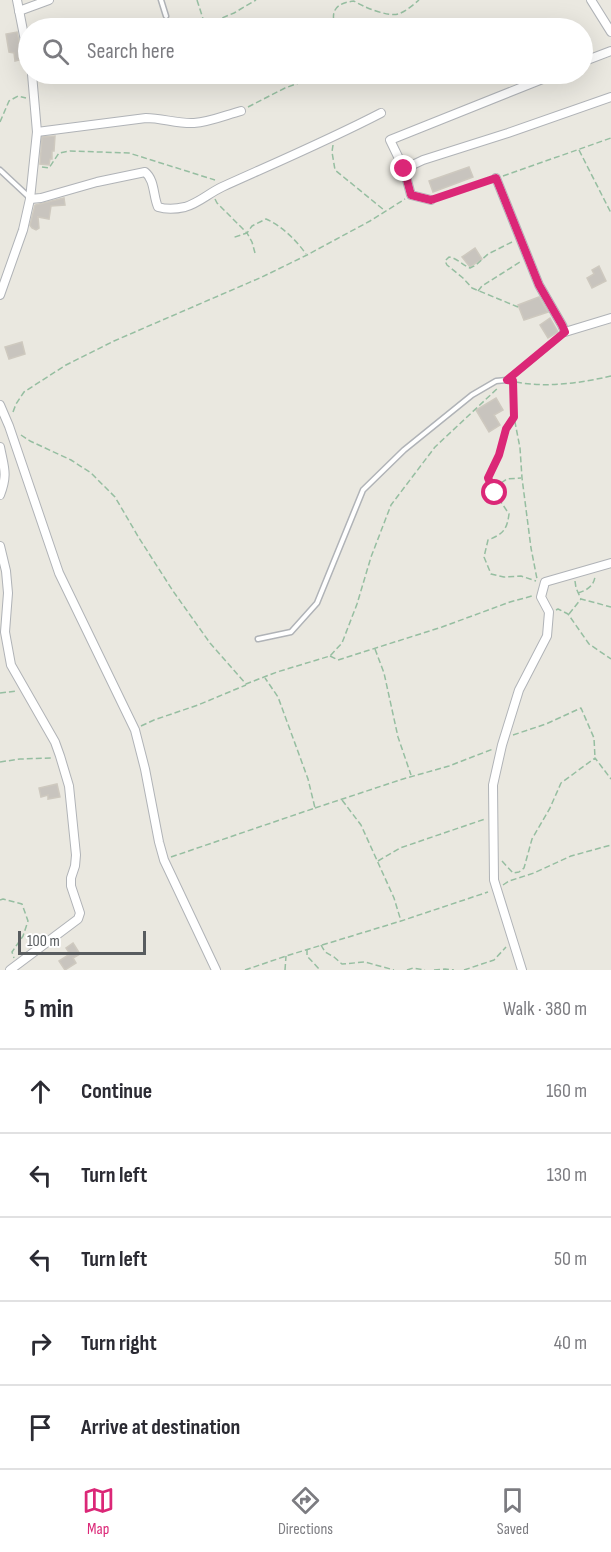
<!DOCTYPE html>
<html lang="en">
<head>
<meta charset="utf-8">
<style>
	body { margin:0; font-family:"Sofia Sans Condensed",sans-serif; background:#f2f2f3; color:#2b2b33 }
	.scale { position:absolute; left:18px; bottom:15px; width:128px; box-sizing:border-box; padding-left:6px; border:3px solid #585c5f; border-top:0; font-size:16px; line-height:21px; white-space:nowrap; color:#585c5f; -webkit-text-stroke:4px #fff; paint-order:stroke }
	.stop { position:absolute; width:18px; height:18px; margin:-14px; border:4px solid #db2777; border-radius:50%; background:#fff }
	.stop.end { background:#db2777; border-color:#fff; box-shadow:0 2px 6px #0008 }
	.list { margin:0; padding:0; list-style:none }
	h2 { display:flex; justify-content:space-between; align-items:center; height:78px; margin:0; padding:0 24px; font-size:26px }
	h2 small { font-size:20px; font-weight:400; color:#7c7c81 }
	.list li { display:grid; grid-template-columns:39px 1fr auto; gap:18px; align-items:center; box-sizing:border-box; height:84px; padding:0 24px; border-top:2px solid #e1e1e2 }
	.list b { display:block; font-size:22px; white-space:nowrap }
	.list em { font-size:20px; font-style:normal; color:#7c7c81 }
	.icon { flex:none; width:33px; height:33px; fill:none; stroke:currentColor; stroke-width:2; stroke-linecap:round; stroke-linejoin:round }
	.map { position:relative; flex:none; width:611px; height:970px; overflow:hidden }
	.search { position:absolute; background:#fff; box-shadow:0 6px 24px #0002; left:18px; right:18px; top:18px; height:66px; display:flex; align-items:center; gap:15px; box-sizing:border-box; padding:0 21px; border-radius:33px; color:#7c7c81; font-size:22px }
	.sheet { height:498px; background:#fff }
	nav { display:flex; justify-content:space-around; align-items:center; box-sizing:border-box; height:84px; border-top:2px solid #e1e1e2; background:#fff; font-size:16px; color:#7c7c81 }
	nav a { display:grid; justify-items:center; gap:3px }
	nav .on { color:#db2777 }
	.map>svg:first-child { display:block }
	.building { fill:#c8c4be; stroke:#cec9bf; stroke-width:1.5 }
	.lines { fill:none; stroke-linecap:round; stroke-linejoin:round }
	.lane-casing { stroke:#b0b3b7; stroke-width:7 }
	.street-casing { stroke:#b0b3b7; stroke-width:10 }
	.path { stroke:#96bea1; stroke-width:1.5; stroke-dasharray:6 3; stroke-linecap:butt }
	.lane { stroke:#fff; stroke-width:4 }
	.street { stroke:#fff; stroke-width:8 }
	.route { stroke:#db2777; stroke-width:8 }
</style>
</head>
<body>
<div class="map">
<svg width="611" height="970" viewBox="0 0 611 970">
	<rect width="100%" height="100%" fill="#eae8e0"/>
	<g class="building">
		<polygon points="17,32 23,59 15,61 14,53 9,52 6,34"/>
		<polygon points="55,136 54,151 52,151 52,159 50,159 49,165 40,164 42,137"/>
		<polygon points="469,167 473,177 433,192 429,181"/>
		<polygon points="64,198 65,205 51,206 49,219 38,217 39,228 36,230 32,228 30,225 35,205"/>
		<polygon points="475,248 482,259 470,267 462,257"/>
		<polygon points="599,266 606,281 592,288 587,278 594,274 592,270"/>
		<polygon points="539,297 548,312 524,320 518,305"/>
		<polygon points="550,318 558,332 548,338 540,325"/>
		<polygon points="22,342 25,354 9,359 5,347"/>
		<polygon points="496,398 503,410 494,415 500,425 489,432 476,410"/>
		<polygon points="57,784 60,797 48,799 48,795 41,797 39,788"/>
		<polygon points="73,943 80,954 73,958 76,963 65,970 59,961 70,954 66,948"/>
	</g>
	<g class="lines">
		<g class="lane-casing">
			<g id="lane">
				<polyline points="161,0 166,16"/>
				<polyline points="0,170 30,198"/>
				<polyline points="258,639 291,632 317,603 363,490 404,450 472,395 496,381 507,380 564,333"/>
			</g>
		</g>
		<g class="street-casing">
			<g id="street">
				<polyline points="17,0 28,56"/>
				<polyline points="591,0 611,32"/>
				<polyline points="19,11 49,0"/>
				<polyline points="582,62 611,51"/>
				<path d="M37,132L146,118C162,118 178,124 194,123C210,122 226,115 241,111"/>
				<polyline points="404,169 423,160 508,133 611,97"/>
				<polyline points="496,178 539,285 562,325 565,332 611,318"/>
				<path d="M30,199L41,198L97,182L145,172C155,180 153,196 158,207C168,210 176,209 185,207C199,203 209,193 222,187C275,163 329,140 381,113"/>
				<polyline points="431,200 411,195 404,169 390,140 555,74"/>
				<polyline points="0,295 23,230 30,199 37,132 32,74"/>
				<polyline points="0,405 9,426 59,573 135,730 145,769 159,842 164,860 216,970"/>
				<path d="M0,447C4,468 8,474 0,495"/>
				<polyline points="0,546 6,571 8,593 5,632 11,665 55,742 60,756 69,786 76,855 75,866 71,878 71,886 80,913 78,919 10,970"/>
				<polyline points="522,970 494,880 493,785 502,745 519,690 547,636 549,612 541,597 545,582 611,563"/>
			</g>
		</g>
		<g class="path">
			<polyline points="197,0 205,25 234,13 256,0"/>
			<polyline points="198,28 204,26"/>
			<path d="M336,28C329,10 337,3 354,1C363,7 388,17 398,14C405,12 413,5 419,0"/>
			<polyline points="40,78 56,74"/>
			<polyline points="248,107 285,88 324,74"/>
			<polyline points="0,122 9,101 18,96 26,98"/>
			<polyline points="333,145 332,152 335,170 384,210"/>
			<polyline points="579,150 611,213"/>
			<polyline points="42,167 49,168 59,153 70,151 129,153 215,180"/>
			<polyline points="503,176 611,138"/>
			<polyline points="437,198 490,180"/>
			<polyline points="215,199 217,203 247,233 232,238"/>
			<path d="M512,242L488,254L476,265L470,268C462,265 457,258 449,257L445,261L447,265L463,278L472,288L518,307"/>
			<path d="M255,253L252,242L247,233L252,226L266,219C282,226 296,240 306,254"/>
			<polyline points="478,291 482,286 520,262"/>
			<path d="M516,382C546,388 581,383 611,376"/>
			<polyline points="513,385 514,417 520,448 522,478 531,548 537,579"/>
			<polyline points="13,412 16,404 24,392 66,365 114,341 262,277 307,255 370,221 405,199"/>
			<path d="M514,417L506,429L499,455L488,478L495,493L509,514C507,530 503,534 488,540L484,557L491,574L504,577L521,576L536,581"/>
			<polyline points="21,435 30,441 71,460 91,473 115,497 139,538 173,591 210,643 246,684 277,672 330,656 342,643 357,604 371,557 391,505 435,447 499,387"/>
			<polyline points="492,483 501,483 507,479 521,478"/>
			<polyline points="575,581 576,588 581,599 611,607"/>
			<path d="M578,593C587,590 593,587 595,577"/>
			<polyline points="556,610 558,609 568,614 589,644 611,659"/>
			<polyline points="569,614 581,599"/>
			<polyline points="375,649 384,673 398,737 411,775"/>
			<polyline points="330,656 338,660 442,627 510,602 532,596"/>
			<polyline points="0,693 17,691"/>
			<polyline points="141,726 154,720 198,705 246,685"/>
			<polyline points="513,735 546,724 581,708 594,738 595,758"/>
			<polyline points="0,762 20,759 53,758"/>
			<polyline points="342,800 361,825 394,898 401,921"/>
			<polyline points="315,808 403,779 449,766 493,749"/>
			<polyline points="171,857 315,808 308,779 278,697 265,678"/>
			<polyline points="378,861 400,848 485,819"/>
			<polyline points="502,861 513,873 519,872 524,868 532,839 550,808 561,783 595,758 611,779"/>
			<polyline points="503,885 509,881 534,873 571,856 611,845"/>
			<polyline points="0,900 3,899 22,904 28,921 23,936 12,952 14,958"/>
			<polyline points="321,945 325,952 334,957 342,964 365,962 394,970"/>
			<polyline points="307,949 307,956 320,970"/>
			<polyline points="245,970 286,956 401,921 488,892"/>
			<polyline points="285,970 286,956"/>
			<polyline points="407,970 413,968 425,970"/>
			<polyline points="434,970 445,969 454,970"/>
			<polyline points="464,970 494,960 506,947"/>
		</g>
		<use href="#lane" class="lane"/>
		<use href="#street" class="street"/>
	</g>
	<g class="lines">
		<polyline class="route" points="404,169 411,195 431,200 496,178 539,285 562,325 565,332 507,380 513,381 514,417 506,429 499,455 488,478 495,493"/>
	</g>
</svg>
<div class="scale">100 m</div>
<div class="stop" style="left:495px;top:493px"></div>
<div class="stop end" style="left:404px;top:169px"></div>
<div class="search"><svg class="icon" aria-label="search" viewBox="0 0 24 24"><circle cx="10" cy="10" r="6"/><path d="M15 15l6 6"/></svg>Search here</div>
</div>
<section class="sheet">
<h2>5 min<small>Walk · 380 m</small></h2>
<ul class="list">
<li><svg class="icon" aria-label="ahead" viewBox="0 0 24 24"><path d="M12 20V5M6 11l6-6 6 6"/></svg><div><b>Continue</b></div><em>160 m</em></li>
<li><svg class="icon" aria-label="left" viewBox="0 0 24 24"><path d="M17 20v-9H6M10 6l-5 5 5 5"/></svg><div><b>Turn left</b></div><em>130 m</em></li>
<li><svg class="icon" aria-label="left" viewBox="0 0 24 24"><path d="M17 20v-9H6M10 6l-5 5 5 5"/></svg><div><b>Turn left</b></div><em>50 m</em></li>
<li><svg class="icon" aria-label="right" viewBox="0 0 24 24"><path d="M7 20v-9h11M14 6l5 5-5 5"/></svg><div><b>Turn right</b></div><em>40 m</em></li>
<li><svg class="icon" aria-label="arrive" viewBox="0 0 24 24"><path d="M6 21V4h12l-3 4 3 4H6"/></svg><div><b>Arrive at destination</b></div></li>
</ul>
</section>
<nav>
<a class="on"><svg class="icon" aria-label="map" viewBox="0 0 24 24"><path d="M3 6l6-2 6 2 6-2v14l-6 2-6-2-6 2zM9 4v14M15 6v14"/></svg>Map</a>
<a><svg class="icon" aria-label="directions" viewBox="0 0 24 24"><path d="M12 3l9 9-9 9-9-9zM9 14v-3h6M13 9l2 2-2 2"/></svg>Directions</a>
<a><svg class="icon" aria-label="saved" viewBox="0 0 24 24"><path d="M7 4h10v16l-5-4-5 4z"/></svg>Saved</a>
</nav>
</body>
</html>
